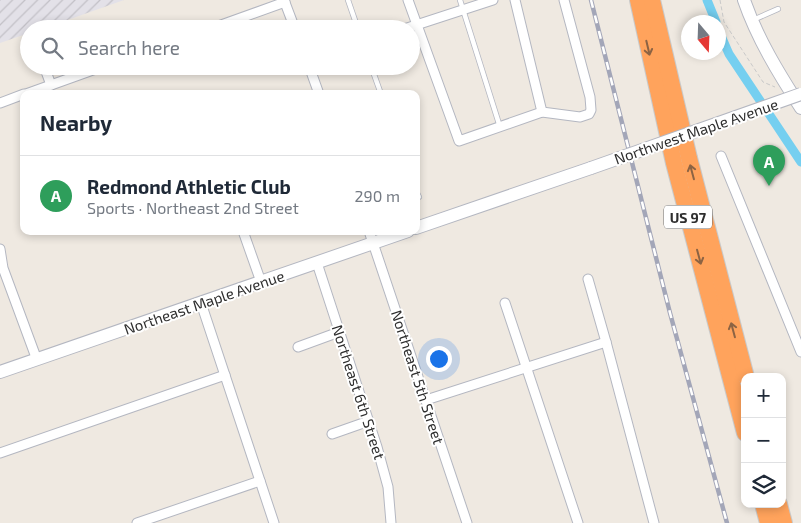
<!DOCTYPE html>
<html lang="en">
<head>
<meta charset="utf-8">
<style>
	body { margin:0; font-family:"Exo 2",sans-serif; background:#f6f6f7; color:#1f2937 }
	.controls { position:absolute; right:15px; bottom:15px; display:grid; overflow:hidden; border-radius:10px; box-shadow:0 2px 8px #0003 }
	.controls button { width:45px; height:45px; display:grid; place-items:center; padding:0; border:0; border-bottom:1px solid #e0e1e3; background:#fff; color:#1f2937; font:25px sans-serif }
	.compass { position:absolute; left:681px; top:15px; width:45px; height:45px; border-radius:50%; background:#fff; box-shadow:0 2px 8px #0003; rotate:161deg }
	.you { position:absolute; left:438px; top:358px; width:18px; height:18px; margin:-12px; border:4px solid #fff; border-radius:50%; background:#1a73e8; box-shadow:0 0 0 8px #1a73e833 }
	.badge { display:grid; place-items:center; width:32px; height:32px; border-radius:50%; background:#0b8043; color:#fff; font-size:16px; font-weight:700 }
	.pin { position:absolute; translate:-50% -41px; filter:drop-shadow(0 1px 2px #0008) }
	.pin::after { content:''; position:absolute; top:26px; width:18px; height:15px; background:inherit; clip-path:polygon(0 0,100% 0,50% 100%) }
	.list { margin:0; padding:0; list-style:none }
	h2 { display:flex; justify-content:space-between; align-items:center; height:65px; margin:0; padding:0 20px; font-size:21px }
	h2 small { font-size:16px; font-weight:400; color:#747a83 }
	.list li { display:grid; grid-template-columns:32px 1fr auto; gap:15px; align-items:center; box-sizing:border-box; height:80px; padding:0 20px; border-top:1px solid #e0e1e3 }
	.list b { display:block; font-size:19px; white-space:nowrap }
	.list p { margin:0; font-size:16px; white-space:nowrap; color:#747a83 }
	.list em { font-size:16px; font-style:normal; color:#747a83 }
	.icon { flex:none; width:28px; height:28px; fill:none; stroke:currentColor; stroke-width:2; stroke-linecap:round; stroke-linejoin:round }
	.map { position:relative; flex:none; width:801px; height:523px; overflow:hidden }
	.search { position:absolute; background:#fff; box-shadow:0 2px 8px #0003; left:20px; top:20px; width:400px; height:55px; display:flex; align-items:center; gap:12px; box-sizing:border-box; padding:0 18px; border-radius:28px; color:#747a83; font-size:19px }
	.panel { position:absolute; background:#fff; box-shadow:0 2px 8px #0003; left:20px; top:90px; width:400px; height:145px; border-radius:10px }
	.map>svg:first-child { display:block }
	.industrial { fill:url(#industrial-furrows) }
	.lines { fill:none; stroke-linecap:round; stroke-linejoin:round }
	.canal { stroke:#75cff0; stroke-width:9 }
	.lane-casing { stroke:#b4b7c1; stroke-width:6 }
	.street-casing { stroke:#b4b7c1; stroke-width:11 }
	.secondary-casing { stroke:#b4b7c1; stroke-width:14 }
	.highway-casing { stroke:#c9c9c9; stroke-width:18 }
	.path { stroke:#c9c9c9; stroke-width:1; stroke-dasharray:4 2.5; stroke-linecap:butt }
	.lane { stroke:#fff; stroke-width:4.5 }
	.street { stroke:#fff; stroke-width:9 }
	.secondary { stroke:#fff; stroke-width:12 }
	.highway { stroke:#ffa35c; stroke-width:16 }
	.rail-casing { stroke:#a3a6b8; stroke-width:4.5 }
	.rail { stroke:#fff; stroke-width:2.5; stroke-dasharray:8; stroke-linecap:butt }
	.secondary-bridge-casing { stroke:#b4b7c1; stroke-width:14; stroke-linecap:butt }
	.secondary-bridge { stroke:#fff; stroke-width:12 }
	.oneway { stroke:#8c6343 }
	.labels { text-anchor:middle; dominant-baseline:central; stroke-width:4; stroke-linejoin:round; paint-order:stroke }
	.shield { fill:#fff; stroke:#6d6d6d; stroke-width:1 }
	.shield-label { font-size:14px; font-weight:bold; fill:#2e2e2e }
	.street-label { font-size:15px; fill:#2e2e2e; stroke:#fff }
</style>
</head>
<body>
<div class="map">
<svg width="801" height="523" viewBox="0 0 801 523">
	<defs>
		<pattern id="industrial-furrows" width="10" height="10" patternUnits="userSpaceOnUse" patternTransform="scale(1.25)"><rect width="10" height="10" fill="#e3e1e8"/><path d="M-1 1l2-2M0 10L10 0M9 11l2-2" fill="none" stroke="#c3c1c7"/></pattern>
	</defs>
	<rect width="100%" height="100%" fill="#efe9e1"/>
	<polygon class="industrial" points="0,0 124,0 42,29 29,29 29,33 0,43"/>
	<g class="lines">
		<g class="canal">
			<polyline points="707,0 716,22"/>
			<polyline points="718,29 729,54 801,162"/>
		</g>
		<g class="lane-casing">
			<g id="lane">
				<polyline points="348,0 358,29"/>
				<polyline points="460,0 500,127"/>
				<polyline points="753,20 778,9"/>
				<polyline points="371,66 381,94"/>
				<polyline points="416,191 419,197"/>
			</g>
		</g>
		<g class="street-casing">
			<g id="street">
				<polyline points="284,0 295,29"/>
				<polyline points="408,0 459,141 542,112 580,117 589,114 591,110 590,97 564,0"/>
				<polyline points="515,0 542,112"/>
				<polyline points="210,29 285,2"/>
				<polyline points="404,29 493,0"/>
				<polyline points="44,66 51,85"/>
				<polyline points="309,66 319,94"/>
				<polyline points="26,94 104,66"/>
				<polyline points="0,103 24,94"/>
				<polyline points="721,156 801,352"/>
				<polyline points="243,231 261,282"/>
				<polyline points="369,231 467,523"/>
				<polyline points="0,249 3,268 37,360"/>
				<polyline points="317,263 377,447 388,487 391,523"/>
				<polyline points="588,279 606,342 654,523"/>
				<polyline points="201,303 274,523"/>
				<polyline points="505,303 578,523"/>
				<polyline points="298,347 339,332"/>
				<polyline points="426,400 606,342"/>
				<polyline points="332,434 369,421"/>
				<polyline points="0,453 225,375"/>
				<polyline points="137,523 260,481"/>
			</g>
		</g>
		<g class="secondary-casing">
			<g id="secondary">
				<path d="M744,0C757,38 779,74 801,108"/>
				<polyline points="416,228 591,168"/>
				<polyline points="0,372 408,231"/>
			</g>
		</g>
		<g class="highway-casing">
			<g id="highway">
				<polyline points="638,0 674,163 745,433"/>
				<polyline points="652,0 689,158 746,377"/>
				<polyline points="763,504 768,523"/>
				<polyline points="779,504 784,523"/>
			</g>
		</g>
		<polyline class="path" points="720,0 724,22 763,82 775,87"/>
		<use href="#lane" class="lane"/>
		<use href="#street" class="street"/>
		<use href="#secondary" class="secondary"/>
		<use href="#highway" class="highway"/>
		<g class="rail-casing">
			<polyline id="rail" points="591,0 670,313 727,523"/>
		</g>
		<use href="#rail" class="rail"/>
		<g class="secondary-bridge-casing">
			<polyline id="secondary-bridge" points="591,168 801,94"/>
		</g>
		<use href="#secondary-bridge" class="secondary-bridge"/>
	</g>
	<defs><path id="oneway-shaft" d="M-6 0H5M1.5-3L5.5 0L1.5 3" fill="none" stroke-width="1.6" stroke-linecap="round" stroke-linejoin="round" transform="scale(1.25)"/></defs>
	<g class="oneway">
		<use href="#oneway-shaft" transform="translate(648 48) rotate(77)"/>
		<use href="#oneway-shaft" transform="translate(692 172) rotate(-105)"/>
		<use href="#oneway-shaft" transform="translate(699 257) rotate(75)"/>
		<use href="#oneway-shaft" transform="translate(733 330) rotate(-105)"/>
	</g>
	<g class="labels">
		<rect class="shield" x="664" y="205.5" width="48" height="23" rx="4"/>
		<g class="shield-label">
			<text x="688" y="217">US 97</text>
		</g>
		<g class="street-label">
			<text transform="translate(696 131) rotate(-19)">Northwest Maple Avenue</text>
			<text transform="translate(204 302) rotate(-19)">Northeast Maple Avenue</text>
			<text transform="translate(418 377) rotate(72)">Northeast 5th Street</text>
			<text transform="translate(359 392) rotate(72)">Northeast 6th Street</text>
		</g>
	</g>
</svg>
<div class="controls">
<button>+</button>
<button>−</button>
<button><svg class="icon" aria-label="layers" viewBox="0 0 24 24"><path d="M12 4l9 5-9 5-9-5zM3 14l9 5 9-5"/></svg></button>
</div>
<svg class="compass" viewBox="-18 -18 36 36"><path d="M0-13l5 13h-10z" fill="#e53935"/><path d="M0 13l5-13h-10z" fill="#747a83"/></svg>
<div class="you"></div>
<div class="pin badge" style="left:769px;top:186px;background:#2e9e5b">A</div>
<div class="search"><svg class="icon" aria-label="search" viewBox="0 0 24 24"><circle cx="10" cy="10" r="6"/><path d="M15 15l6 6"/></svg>Search here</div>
<section class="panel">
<h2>Nearby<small></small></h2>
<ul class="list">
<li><span class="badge" style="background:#2e9e5b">A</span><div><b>Redmond Athletic Club</b><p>Sports · Northeast 2nd Street</p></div><em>290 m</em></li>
</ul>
</section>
</div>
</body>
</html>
